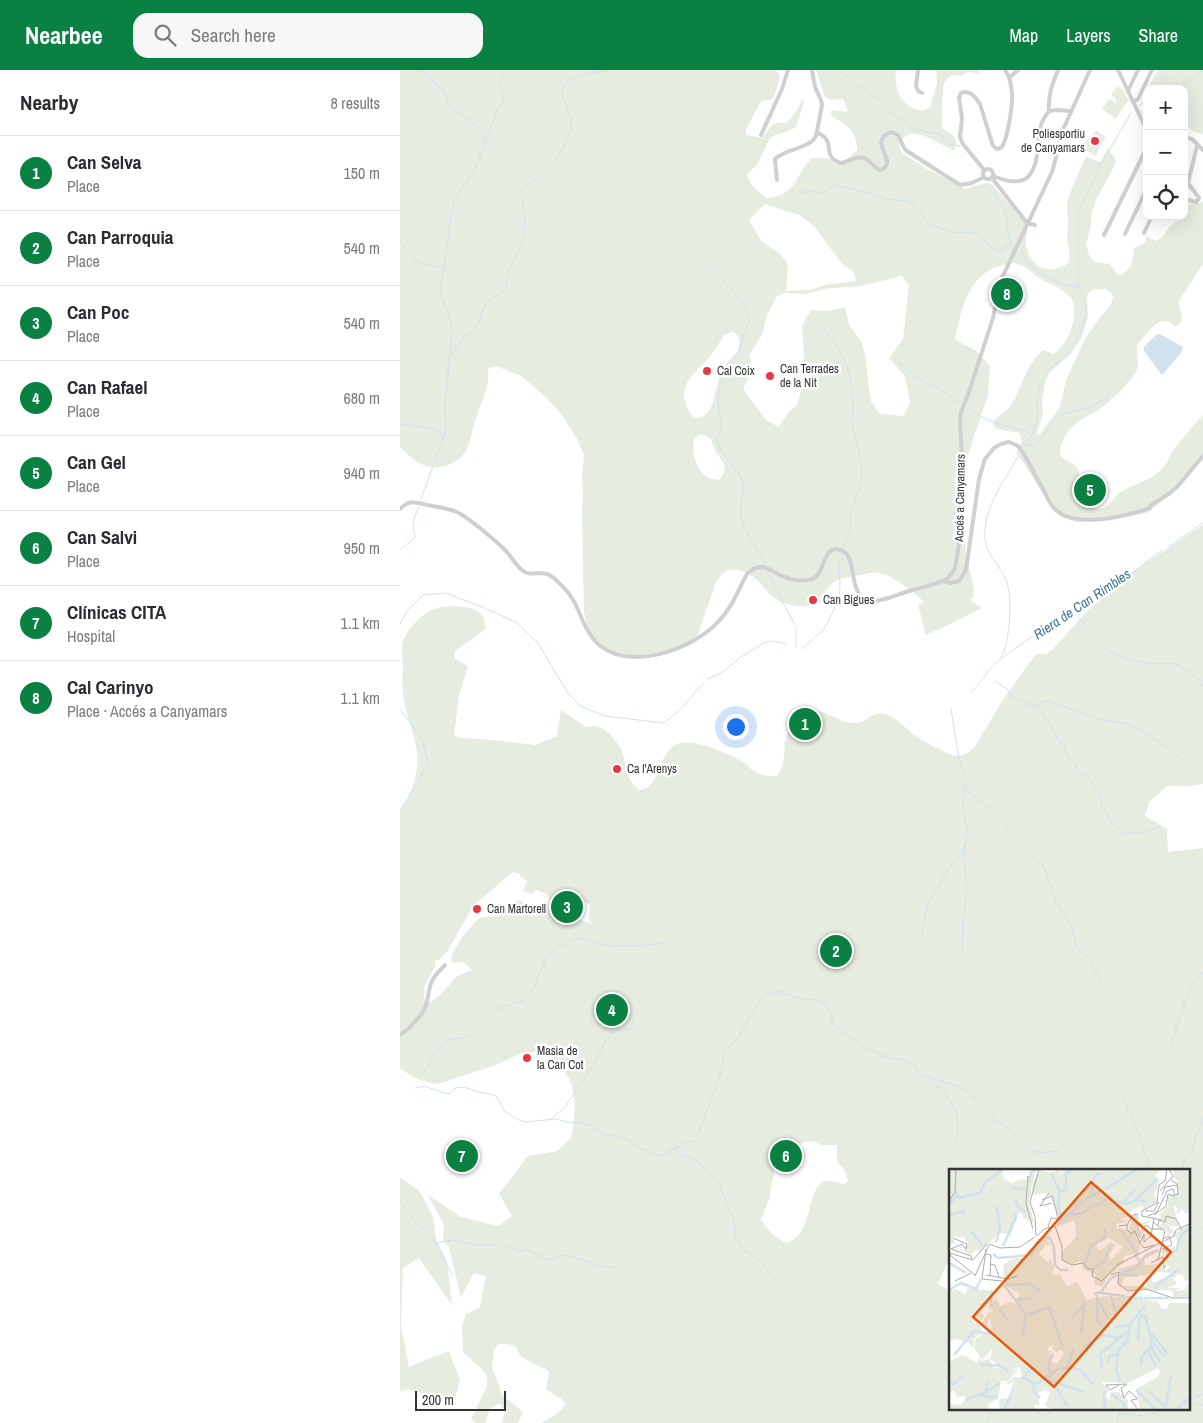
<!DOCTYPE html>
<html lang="en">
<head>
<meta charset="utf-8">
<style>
	body { margin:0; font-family:"Archivo Narrow",sans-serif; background:#f7f7f7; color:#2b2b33 }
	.controls { position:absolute; right:15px; top:15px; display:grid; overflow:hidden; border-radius:10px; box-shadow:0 5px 20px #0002 }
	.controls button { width:45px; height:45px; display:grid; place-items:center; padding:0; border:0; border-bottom:1px solid #e1e1e2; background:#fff; color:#2b2b33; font:25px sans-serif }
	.scale { position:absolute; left:15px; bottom:12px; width:91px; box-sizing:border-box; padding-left:5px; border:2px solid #333; border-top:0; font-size:14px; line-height:18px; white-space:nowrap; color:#333; -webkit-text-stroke:4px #fff; paint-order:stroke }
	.you { position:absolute; left:335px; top:656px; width:18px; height:18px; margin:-12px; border:4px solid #fff; border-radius:50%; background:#1a73e8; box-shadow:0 0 0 8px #1a73e833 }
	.badge { display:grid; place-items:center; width:32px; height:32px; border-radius:50%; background:#0b8043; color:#fff; font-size:16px; font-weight:700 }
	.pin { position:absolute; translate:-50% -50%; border:2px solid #fff; box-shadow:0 1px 5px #0006 }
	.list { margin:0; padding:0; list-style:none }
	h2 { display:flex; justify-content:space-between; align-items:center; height:65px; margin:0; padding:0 20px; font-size:21px }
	h2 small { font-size:16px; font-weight:400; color:#7c7c81 }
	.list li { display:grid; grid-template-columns:32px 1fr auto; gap:15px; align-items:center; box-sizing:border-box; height:75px; padding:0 20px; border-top:1px solid #e1e1e2 }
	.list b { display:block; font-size:19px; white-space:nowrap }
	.list p { margin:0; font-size:16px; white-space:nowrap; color:#7c7c81 }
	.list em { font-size:16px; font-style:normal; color:#7c7c81 }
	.icon { flex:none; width:28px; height:28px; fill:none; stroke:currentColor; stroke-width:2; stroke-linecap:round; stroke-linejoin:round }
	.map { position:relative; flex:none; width:803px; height:1353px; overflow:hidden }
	header { display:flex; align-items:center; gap:30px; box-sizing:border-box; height:70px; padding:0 25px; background:#0b8043; color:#fff }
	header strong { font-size:24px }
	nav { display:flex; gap:28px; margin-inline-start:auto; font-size:18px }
	.search { width:350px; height:45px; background:#f7f7f7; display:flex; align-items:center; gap:12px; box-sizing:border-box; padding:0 18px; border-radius:15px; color:#7c7c81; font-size:19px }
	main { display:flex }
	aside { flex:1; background:#fff }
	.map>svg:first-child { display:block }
	.green { fill:#e6ecdf; fill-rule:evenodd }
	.water { fill:#cfe2ee }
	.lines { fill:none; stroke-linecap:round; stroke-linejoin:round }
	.stream { stroke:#cfe2ee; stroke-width:1 }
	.minor { stroke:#d0d0d0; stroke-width:4 }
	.poi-dot { fill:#e63946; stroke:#fff; stroke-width:2 }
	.labels { text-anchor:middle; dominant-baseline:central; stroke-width:5; stroke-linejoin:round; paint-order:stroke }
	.poi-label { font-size:12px; fill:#333; stroke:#fff; text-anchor:start }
	.street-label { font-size:12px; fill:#333; stroke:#fff }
	.water-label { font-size:14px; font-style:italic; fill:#3f7597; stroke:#fff }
	.inset-river { fill:none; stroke:#cfe2ee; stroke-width:2.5 }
	.inset-road { fill:none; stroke:#adadad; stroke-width:1 }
	.view { fill:#e8590c; fill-opacity:0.15; stroke:#e8590c; stroke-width:2.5 }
	.inset-edge { fill:none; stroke:#333; stroke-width:2.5 }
</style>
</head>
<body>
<header>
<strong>Nearbee</strong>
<div class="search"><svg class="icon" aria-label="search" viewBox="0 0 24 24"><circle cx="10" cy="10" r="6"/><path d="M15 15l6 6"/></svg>Search here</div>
<nav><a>Map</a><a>Layers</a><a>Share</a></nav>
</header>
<main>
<aside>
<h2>Nearby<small>8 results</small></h2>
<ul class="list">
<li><span class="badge">1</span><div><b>Can Selva</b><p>Place</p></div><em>150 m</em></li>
<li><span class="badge">2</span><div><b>Can Parroquia</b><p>Place</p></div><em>540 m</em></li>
<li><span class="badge">3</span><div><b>Can Poc</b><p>Place</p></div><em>540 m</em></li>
<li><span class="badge">4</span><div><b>Can Rafael</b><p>Place</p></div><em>680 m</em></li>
<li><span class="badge">5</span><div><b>Can Gel</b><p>Place</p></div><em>940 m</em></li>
<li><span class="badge">6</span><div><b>Can Salvi</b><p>Place</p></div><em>950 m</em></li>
<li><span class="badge">7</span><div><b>Clínicas CITA</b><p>Hospital</p></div><em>1.1 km</em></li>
<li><span class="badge">8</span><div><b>Cal Carinyo</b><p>Place · Accés a Canyamars</p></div><em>1.1 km</em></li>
</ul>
</aside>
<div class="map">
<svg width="803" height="1353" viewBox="0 0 803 1353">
	<rect width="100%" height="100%" fill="#fff"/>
	<g class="green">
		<path d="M0,0H376L380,7L374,27L371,30H364L360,33L346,59V63L347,65L362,68L373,54L388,52L396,42L402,30H404V32L396,57L387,62L378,64L370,68L357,95L347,104C348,113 359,123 367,128C397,126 395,104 412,88H427L435,94L448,89L457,80C457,69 452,58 442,52C436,48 432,49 430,42L433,40L446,42L448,41L446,35L443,29L431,30L425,27L416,0H496C494,20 501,38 523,41L530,37L537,14L536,0H578L580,4L568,2L561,6L553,5L549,7L544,13L542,32V56L544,60L554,66C557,72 558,76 553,80C544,76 516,58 507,65C504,67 501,72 499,75L502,83L527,99L565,119C575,117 584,110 593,115L627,155C628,163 625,167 626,174C628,190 641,204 657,198C662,196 667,196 669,190C671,183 667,175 667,167C667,162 668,157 668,152C668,147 667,142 667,137C667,126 680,102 684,90L687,87L700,92L708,78L715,89L716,93L697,128L691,144V156L686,174L689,185L694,192L710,194L717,204L721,205C733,197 733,191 734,178L739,175L746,172V166L756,171L764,165L768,158L787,143V135L803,132V194L778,232C780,241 786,250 776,257C773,255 772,253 769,252C757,246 743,268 737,276C736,284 740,291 737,299C732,312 710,332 698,340C682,350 669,354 662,373C653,395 677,388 679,402C680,406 677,412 676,416C681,426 694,447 707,436C712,432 715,426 721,422C733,414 750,411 761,400C766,395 769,387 773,381C782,369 792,356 803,345V388L773,421L747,443L711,449L676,452L663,447L658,444L649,433L623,392L616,383L622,372L620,363L597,359L594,356L593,352C598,345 608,341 612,333C622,318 628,289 644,280L654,284C656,281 660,279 662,276C671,267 680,237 670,227C662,218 651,215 641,209C633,204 625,194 615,193C611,193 604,195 600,196C567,205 561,241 555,270L575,280L590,296L588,325L568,384C556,429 563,475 574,519L573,528L570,530L582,538L544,557L526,565L518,535L524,532C514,522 493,505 479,503C472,502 464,504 456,506C449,507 440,508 434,512C420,522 420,539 398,536C390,535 380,532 373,527C368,523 365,518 360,513C353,505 337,496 326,501C321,504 319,508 316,512L298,564L294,572L286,577L277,580L232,586L206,581L188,560L184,542L183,497L182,442L183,424L182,406L184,385L177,369L163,346L146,327L121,306L96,296L88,298C90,320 81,331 75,351C72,359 70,377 64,384C54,396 35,401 21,394C14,391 7,383 0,377ZM365,134L399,145L414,156L442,194L454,202L456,211L424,215L411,220L386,221L388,197L386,190L379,183L361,171L349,150ZM502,206L509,215L503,269L489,288L505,307L510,332L504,346L480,344L471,331L468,313L466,288L461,271L449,255L445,237L428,241L411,240L402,256L404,284L403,313L397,335L388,343L379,357L366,350L343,319L353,300L349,285L362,265L367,245L377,226L384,223L405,224L429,218L456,217ZM705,219L708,221L712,224L713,228L711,234L695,254L684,271L666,310L660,337L641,363L636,366L643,343L642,330L646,309L651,301L670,285L681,268L688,247L687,228L689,222L693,220ZM332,262C337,264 341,268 340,274C337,285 327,291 322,300C316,313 316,330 308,342C305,347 299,348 294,348C290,344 288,340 286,334C278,316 295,303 306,291C313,283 319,274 324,265ZM301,364L310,368C312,371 313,376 315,380C321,390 331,398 319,410C315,409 311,409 307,407C296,400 291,381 294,369Z"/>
		<path d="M759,0H803V64C780,63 784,35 784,19H747L756,3Z"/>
		<polygon points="717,16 723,20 729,31 723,37 716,49 702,39 709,29 717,34 715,28 711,25"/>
		<polygon points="696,60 706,67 697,81 698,82 695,86 684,79 686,77 684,75 690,66 691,67"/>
		<path d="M803,455V714L789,716H767L749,732L745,746L767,759L768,782L803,778V1353H141C151,1348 159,1343 166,1334L160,1328L146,1319L149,1301L121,1287L116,1277L108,1274H99L94,1280L92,1297L102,1325L123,1342L118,1353H103L102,1352L105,1342L100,1333L90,1339L85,1353H75L71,1348L87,1317V1304L63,1282L62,1256L66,1244L80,1237L86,1206L74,1203L61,1227L49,1177L44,1171L43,1167L44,1155L28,1125L61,1147L98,1156L112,1146L99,1124L128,1086L157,1081L170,1069L173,1060L175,1033L172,1015L164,999L151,986L142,982H125L90,997L38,1014C23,1013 13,1006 0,999V740C12,725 19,703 17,683C15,663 5,644 3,624C2,615 3,606 3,598C3,589 1,579 3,571C7,560 22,543 34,539C44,535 70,535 79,542C84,546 85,552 85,559L54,582L55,589L68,596L59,626L54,665L61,668L92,670L135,675L157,666L161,640L186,657L195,656L204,659L211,665L222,680L228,706L233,714L239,720C241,720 244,719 246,718C261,710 259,682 277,674C291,667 334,685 346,694C348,695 350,698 352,700C359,705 368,707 377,706C386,692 383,688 385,673C386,665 393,652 399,646C418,629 436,655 456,653C467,652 474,640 485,644C496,647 504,657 513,664C520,669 528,673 536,678C541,678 542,681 547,683C559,689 568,685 576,675L604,628L636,584H646L653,579L708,518ZM113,802L120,804V806L127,811L123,821L131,824L137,820L148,825L151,833L148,839L141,842L130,839L123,832L118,830L113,832L98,845L79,848C71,856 48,882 52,893C63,891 64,892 72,900L57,906L41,924L31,932L24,928L25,915L35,897V891L40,889L47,882L73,836ZM167,821L170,827L184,831L190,835L189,850L192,854L173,847H170L166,852L158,830L163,823ZM391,1069L399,1073L413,1071L421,1075H437V1090L446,1104L448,1111L445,1114C439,1114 432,1110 426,1111C406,1114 415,1164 387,1173C375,1168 367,1160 361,1149L370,1127V1123L374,1102L373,1093L374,1091C374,1089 372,1086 372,1083C371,1074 385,1070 391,1069ZM550,1100H789V1339H550V1221L538,1214L550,1187Z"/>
		<polygon points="0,1108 19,1120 33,1147 36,1169 47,1192 52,1235 19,1188 3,1198 1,1256 9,1297 49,1281 60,1310 54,1332 7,1319 0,1322"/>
	</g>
	<polygon class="water" points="757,264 760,264 783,277 781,283 763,304 761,304 744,281 744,277"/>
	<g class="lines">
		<g class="stream">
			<polyline points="19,0 26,4 44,22 51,39 69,50 78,57 82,61 85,70"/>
			<polyline points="440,0 454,13 478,29 486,37 490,43 505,52 513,59 540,64 552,75 560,76"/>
			<polyline points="779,19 803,0"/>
			<polyline points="739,35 747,31"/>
			<path d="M585,114C593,123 602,133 606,144C609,155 606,166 612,176"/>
			<path d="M119,122C141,107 164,86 171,58C173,47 167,38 163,29C154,5 196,2 211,0"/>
			<polyline points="401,123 412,120 421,124 434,115 461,121 487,129 509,131 518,139 527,151 532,155 555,163 568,162 577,164 597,182 611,174"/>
			<path d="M0,172C16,192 19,193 44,198"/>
			<path d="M621,181C631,199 640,205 659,212C667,215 671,217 678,217"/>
			<path d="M307,192L343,233L350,249L340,274V283C336,287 332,290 329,295C316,312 317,337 322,357C321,360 318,364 317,367C316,380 338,399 342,410C345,419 340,435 341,445C344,462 357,478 364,493"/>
			<path d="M421,257C427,263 434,270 438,278C448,293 451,312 453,329C454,339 451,349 453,360C456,374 463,390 462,405C461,418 454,429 451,442C447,457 455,464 442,477"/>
			<polyline points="51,284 57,278 64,266 71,262 79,252 82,241 87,233 95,226 105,220 109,199 117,184 124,167 125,146 122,129"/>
			<polyline points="499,292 516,307 542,320 560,334"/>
			<path d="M569,338C580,348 595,353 609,357C617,359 624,360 632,364"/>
			<polyline points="0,354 36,359 41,363 43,369"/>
			<polyline points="626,375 636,376 657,347 662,344 688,338 704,329 726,306 737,300"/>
			<path d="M623,377C630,369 637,358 638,347C639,343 637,339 637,335C638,326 639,317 643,309C646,299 657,294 664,287C676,277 686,254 686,239C686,231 682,223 678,217V142L700,96L731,43"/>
			<polyline points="21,429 43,369 46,357 45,335 52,259 50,248 40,223 40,215 44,201 51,145 55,128 72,105 78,92 95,46 98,38 103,33 104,29 100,12 106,0"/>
			<polyline points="768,477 803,453"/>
			<path d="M0,480L13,469L15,466C11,455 14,447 19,437"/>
			<polyline points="367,502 395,555"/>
			<polyline points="674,543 709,581 730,590 749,593 776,594 799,609 803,616"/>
			<polyline points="0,554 7,541 23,525 45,523 82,537 116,552 137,572 168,623 180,636 205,646 264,653 281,639 304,612"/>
			<polyline points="396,558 396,577"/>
			<path d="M415,567C417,565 420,564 421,562C429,554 441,525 440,515C440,502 435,500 443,488"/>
			<polyline points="402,579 413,569"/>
			<polyline points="602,588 609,583 628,569 667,547 727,507 762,480"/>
			<polyline points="307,609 320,604 341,587 366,572 373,571 386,574"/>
			<polyline points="595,611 608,620 612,628 639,638 653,658 657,669 664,676 668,688 675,693 677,701 687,707 693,714 700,724 702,736 711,751 717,758 725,763 742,763 761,756"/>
			<path d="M571,623C578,615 584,607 590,599C593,595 598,592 601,588C610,573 613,525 606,510C600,495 587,486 585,470C582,439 604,412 618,386"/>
			<polyline points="637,636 643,632 648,631 702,650 730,654 758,671 783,690"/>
			<polyline points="0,639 21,667 28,692 18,713 0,740"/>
			<polyline points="551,639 559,689 564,702"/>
			<polyline points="564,711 564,719 595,742 618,770 644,797 656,832 671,855 677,877 691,890 701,914"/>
			<polyline points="521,868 527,836 547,801 558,787 564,776"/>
			<polyline points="562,879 563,848 566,832 566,804 564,786 567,758 563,739 564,719"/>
			<polyline points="771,974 786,928 792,916 803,902"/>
			<polyline points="18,1008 26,1000 33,987 45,971 55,968 65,968 71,965 97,939 124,930 134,918 139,904 147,888 158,877 178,868 210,876 242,876 264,872"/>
			<path d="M530,1008C542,1021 559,1036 558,1055C558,1060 557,1066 556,1071"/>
			<path d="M15,1018C29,1013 36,1023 50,1024L55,1018L64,1017L79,1022L94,1025L97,1027L105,1042L119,1050L125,1052L156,1049L167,1052L182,1053L191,1056L205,1064L226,1069L240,1078L261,1086L285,1073L294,1071"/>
			<polyline points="724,1030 737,1058 749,1095 752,1100"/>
			<polyline points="151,1049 165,1037 190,1000 207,969 213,962 234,958"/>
			<path d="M297,1066L321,1003L324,983L325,980L338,968L363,926L377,921C385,923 392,927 399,928C409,930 417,928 425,935C431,939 430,946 433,952C437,960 471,981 481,985C497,993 511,983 519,1004L558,1016L576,1029L587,1042L597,1051L609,1058L633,1081L640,1083L659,1081"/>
			<path d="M275,1079L281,1086L290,1087L298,1092L319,1114L334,1151L335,1165L345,1182C359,1186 366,1198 375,1209"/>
			<polyline points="782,1100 786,1088 793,1080 795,1069 803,1048"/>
			<polyline points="0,1132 13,1149 34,1169 52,1205"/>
			<polyline points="789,1169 803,1157"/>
			<path d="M36,1174C50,1167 63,1173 77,1175C83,1175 89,1175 94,1175"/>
			<polyline points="104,1175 119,1182 127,1179 148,1190 164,1185 184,1190 199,1196 218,1198"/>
			<polyline points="789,1330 803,1324"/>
			<polyline points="789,1332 803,1335"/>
			<polyline points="720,1344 746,1346 764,1339"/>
			<polyline points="585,1353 595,1339"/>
			<polyline points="717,1353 721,1339"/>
		</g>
		<g class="minor">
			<polyline points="518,0 516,16 518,21 522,23"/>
			<polyline points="718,0 747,61"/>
			<polyline points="610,7 618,0"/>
			<polyline points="728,21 738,0"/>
			<polyline points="733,32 738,29 752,0"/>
			<path d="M649,41C648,25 652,15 658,0"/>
			<path d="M417,62C436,72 424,80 433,89C435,91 438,92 441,93C448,92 456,85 464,88C471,90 479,107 486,96C492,87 472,73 487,64C491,61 494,63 498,65L504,78L507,81L560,115L572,113L584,107"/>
			<polyline points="361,65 382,19 388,0"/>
			<polyline points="784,71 787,68 792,69 803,80"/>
			<circle cx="588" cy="104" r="5"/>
			<path d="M585,101L563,74L560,67L562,48L559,28L561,23C570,19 576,28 580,34L593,76L597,79C600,78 601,79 603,75C608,65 613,34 612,23C611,14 610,7 605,0"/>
			<path d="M593,106C623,118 634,111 638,79C639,71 638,62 641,55C642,50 646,45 649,41L657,40L670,41"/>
			<polyline points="592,108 627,153"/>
			<path d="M377,110L375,89C386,78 410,79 416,66L422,35L421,30L415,17L412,0"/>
			<polyline points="784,129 796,132 799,128 788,113 797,76"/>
			<polyline points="627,153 635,155"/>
			<polyline points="744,163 752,146"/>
			<polyline points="725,164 747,118"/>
			<polyline points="704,165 747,77"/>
			<path d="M0,439C10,429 15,432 27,435C37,437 48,438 57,442C69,448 95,470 105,480C111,486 115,494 122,500C130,507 138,501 147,504C153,506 158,512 162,516C180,532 180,555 195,571C225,604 292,580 318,552C332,538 338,520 347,504C360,490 369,500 382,506C389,509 400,511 408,510C427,509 420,473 441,480C457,486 449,516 462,527C465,530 469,531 473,531C484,531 496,525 506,522C520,518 534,515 547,509L553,502L555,498L561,461L563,409L560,352L561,342L569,322L593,248L601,210L652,102L658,80L661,64L690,0"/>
			<path d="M543,511L550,513L559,511L566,500L579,409L585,389L594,378L601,374L609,372L618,376L624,384C631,397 637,409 644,421C647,427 650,434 654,438C673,460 727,446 750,438V436L770,423L778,416L803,386"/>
			<path d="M0,965C8,960 24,944 26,935C29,927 28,919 32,911C35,905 40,900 45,895"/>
		</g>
	</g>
	<g class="poi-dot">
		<circle cx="695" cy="71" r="5"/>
		<circle cx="307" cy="301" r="5"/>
		<circle cx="370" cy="306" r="5"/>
		<circle cx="413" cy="530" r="5"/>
		<circle cx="217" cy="699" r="5"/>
		<circle cx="77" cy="839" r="5"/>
		<circle cx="127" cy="988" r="5"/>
	</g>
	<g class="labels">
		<g class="poi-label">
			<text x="685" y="64" text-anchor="end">Poliesportiu<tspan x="685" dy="14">de Canyamars</tspan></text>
			<text x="380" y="299">Can Terrades<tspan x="380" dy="14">de la Nit</tspan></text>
			<text x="317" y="301">Cal Coix</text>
			<text x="423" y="530">Can Bigues</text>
			<text x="227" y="699">Ca l'Arenys</text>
			<text x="87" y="839">Can Martorell</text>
			<text x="137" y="981">Masia de<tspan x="137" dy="14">la Can Cot</tspan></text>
		</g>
		<g class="street-label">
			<text transform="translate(560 428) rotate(-89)">Accés a Canyamars</text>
		</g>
		<g class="water-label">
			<text transform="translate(682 534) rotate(-34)">Riera de Can Rimbles</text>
		</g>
	</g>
	<g transform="translate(549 1099)">
		<rect width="241" height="241" fill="#fff"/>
		<path d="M0,0H54L53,9L55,4V10L62,14L75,10L80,13L82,2L89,0L86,4L84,14L90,0L100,4L113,0L109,6L117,0H213L206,6L211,12L205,25L208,33L194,41V37L184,40L179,47L171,50L179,52L167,55L168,59L180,61L184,47L189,46L191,54L204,51L189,59L191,63L198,58L199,64L195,62L191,69L185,65L191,76L189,88L192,90L206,80L205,85L195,90L196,96L212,95L217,101L221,98L216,95L217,84L213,81H223L224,76L227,80L228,70L223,64L218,66L219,63L210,56L215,53L210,46L219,36V27L230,24L227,9L221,10L226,6L223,0H241V44H236L233,40L227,46L229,39L225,37L229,57H220L226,64L241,55V107L237,114L233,106L228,105L225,110L228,115L218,119H232L227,122L236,121L237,116H240V128H224V122L215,121L183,122L170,117V100L189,94L184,85L174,88L175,94L158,109L153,118L145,115L147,106L135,101L131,92L123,95L114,92L113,83L127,68L126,51L112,57L102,28L95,24L84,26L83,16L80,33L85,54L74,49L73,44H69L61,68L60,65L51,64L30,83L29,80L21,86L12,80L16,81L19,75L15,68H5L6,66L4,68L6,74L0,75ZM160,69L174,78L162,91L160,87L166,76L162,73L152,81L148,80V75ZM205,102L225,105L205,113L198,109V117H173L175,108L198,106ZM97,70L102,76H97L90,85L97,92L102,91L105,98L103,106L111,105L118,117L128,113L138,131L155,127L189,129L209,133L213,140H218L220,134H241V241H191L187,220L210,207L211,201L208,199L179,214L153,213L160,222L156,226L161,231V223H170V218L171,224L179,231V241H105L96,237L101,223L96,221L89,224L90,236H85L86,240L51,241L50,230L59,229L65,212L60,215L54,214L59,213L64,208H73L71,198L62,201H69L59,212H52L49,230L40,234L39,241H0V236L12,235L17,230L16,227L8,228L5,221L0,225V193L13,186L28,194L29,188L32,192L40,190L46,200L52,198L41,190L44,179L33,191L25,178L27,169L43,161L41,149L37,158L32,156L39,144L45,141H41L43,137L40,141V134L30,143L35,146L34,149L32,151L26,145L25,148L30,153L33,163L25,170L24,179L20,174L7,170L0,172V122L8,120L16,126L19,119L45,122L43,136L47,128L51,137L60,133L67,134L71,125L56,116L54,97L61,91L80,87L92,71ZM105,176L103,179L108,184L111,181L115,184L108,195L102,193L105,183L94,190L104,182H99V178Z" fill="#e6ecdf" fill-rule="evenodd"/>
		<path class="inset-river" d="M102,4L111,23L109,39L114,53M80,13L82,3L86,0M62,19L77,20M156,20L189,0M112,22L117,20V5L123,0M144,27L143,13L148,5H153M8,29L31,24L36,14L54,0M66,30L68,37L77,43M186,31L208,10M174,34L186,20M0,35L8,27V22M143,36L152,35L157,29L176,35L189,31L198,33M0,46L16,42M122,46L133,44L143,37M186,46L191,69M108,57L134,32L155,20M171,60L188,84M23,63L34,77M89,72L95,68L101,69L105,78L106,96L111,101H119M47,73L51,60L48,37M54,77L67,49L65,43M214,81L227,82L232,66L242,58M44,85L49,89L82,86L88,72M0,94L17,104M136,94L142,77L155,69L156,59M145,99L154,93L162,76M171,105L187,99L197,86L210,81M172,105L189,107M55,116L77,145M56,116L81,115L92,123M0,121L12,114L27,120L32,110M206,122L208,116L230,100M152,124L176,127M145,125L152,123L161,110L169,106M148,126V151L152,155M162,127L168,147M177,128L194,129M195,129H220M66,131L82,129M150,132L160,150M42,138L43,121M50,140L60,152M79,146L100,138L114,178M122,150L136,134M165,158L181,156M202,164L219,185M132,165L136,133M74,167L76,146M189,173L190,151L194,145M203,173L215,187M202,177L211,193M134,178L155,166L169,169M200,183L207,198M5,186L25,162L42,165M159,194L161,187L169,185M31,195L51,197L59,202M119,197L125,179M192,197L193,187L201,180L203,172L196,146M153,200L151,185L178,163M72,208L87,215L109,200L122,199L131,201L144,215M76,208L78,203L87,198M101,208L100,194L104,185M97,210L135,223M0,213L4,215L14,208M171,213L167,200L170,180L178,173L181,155L196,137M84,215L85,222L91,229M106,216L118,237M155,221L156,241M187,221L207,241M200,222L215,237M37,223L51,214M163,225L175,235L176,241M31,227L49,228M16,231L37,223L38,213M55,241L62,226M216,241L222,207M226,241L242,228"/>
		<path class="inset-road" d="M80,9L79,7L77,35L84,60M222,11L228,15L229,25L226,26M211,22L224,7L220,0M100,24L91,37L103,34M213,26L216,18L228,16M93,31L103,27L107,41L109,50L102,49L99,58M0,32L6,23L7,0M196,42H205L210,33M205,46L217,37L219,25L226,27M199,47L208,43L218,22L224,20L226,26M213,51L193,47V42L208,34L210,16L216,12L218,0M204,53L216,62L209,91M178,56V61L182,65L186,62L191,75M209,56L210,51L216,53L217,47L227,50L233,61M170,57L178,56L184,46L189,45M192,61L197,56L202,60H213M87,67L86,48L81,33L90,0M88,67L95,60L106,57L113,77V91L123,96L134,94L139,100H144L143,107L153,112L168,96L225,67L227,61L242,54M4,69L18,75L17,80L13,75L2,80L22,87L23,91M191,74L195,65V73L202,67L205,49M40,75L51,79L71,78L86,68M192,75L195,79L205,76M37,80L33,110L53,112M213,80L223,76L220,67L214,70M0,84L24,91L38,75M37,85L42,86L41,107M1,86L26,106M202,94L214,88L215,99L217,96M41,95L46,96L50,108M37,106L59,110L68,107M162,106L170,103L169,115L179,122L197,120L224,129H242M26,107L40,76M6,112L22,104M178,215L172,219L175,229L180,222L187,228L188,230L182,231L189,241M170,216L161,221L157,216L178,215"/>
		<path class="view" d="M142,13L222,83L105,218L24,148Z"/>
		<rect width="241" height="241" class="inset-edge"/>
	</g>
</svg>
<div class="controls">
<button>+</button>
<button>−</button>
<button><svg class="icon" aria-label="locate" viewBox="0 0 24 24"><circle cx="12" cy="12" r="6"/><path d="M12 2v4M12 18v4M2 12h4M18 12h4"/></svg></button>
</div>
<div class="scale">200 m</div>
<div class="you"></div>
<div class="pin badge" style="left:405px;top:654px">1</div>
<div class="pin badge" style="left:436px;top:881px">2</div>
<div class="pin badge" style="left:167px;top:837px">3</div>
<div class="pin badge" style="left:212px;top:940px">4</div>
<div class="pin badge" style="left:690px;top:420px">5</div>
<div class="pin badge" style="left:386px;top:1086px">6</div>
<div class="pin badge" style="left:62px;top:1086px">7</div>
<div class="pin badge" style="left:607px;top:224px">8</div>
</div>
</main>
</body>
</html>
